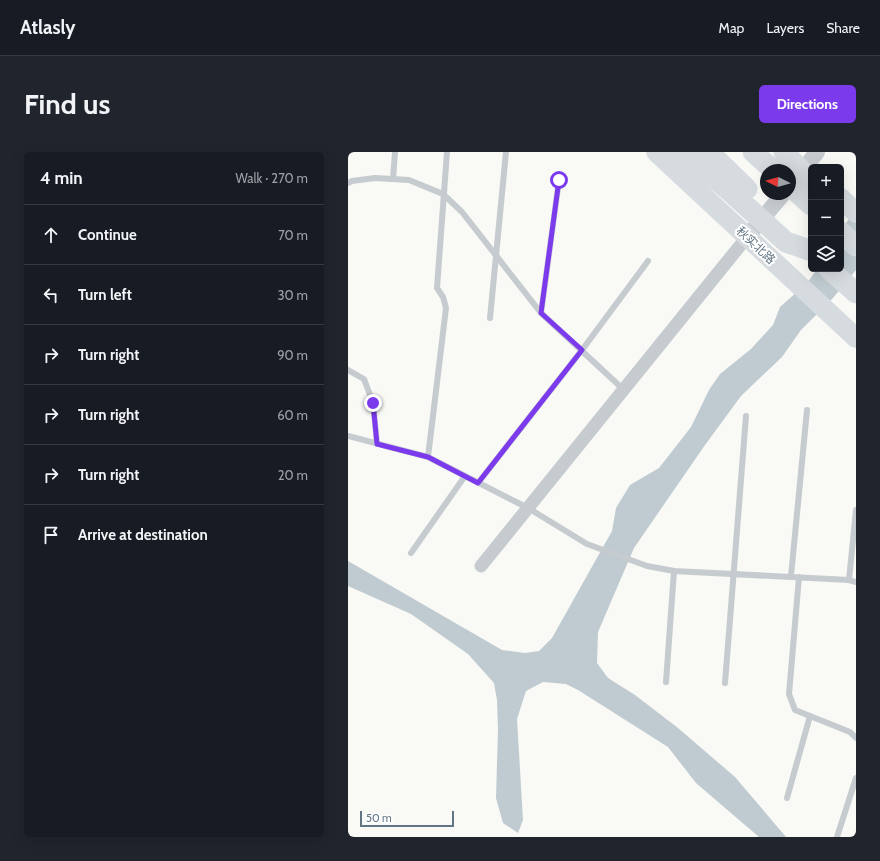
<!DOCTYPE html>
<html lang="en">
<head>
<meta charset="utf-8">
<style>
	body { margin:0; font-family:Cabin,"Noto Sans SC",sans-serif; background:#20242c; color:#f1f3f6 }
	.controls { position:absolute; right:12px; top:12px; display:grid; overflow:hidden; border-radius:6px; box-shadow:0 4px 16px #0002 }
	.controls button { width:36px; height:36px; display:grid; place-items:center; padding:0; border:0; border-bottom:1px solid #363941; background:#171b24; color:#f1f3f6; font:20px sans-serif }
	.compass { position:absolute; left:412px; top:12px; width:36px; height:36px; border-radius:50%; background:#171b24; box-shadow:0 4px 16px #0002; rotate:275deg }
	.scale { position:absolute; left:12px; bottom:10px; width:94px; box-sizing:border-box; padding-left:4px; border:2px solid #617584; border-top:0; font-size:11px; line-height:14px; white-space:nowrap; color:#617584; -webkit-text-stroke:3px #fff; paint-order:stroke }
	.stop { position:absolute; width:12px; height:12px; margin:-9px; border:3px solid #7c3aed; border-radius:50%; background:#fff }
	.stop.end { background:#7c3aed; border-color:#fff; box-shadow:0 1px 4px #0008 }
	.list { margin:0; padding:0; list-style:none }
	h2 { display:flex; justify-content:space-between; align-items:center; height:52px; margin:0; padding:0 16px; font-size:17px }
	h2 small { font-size:13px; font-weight:400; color:#9ea1a6 }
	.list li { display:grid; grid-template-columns:26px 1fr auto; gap:12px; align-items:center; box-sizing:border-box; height:60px; padding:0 16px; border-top:1px solid #363941 }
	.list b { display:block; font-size:15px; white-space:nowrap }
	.list em { font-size:13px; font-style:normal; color:#9ea1a6 }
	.icon { flex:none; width:22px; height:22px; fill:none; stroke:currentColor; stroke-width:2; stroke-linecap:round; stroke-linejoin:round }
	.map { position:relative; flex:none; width:508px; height:685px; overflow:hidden; border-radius:6px }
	header { display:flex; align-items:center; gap:24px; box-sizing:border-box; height:56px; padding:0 20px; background:#171b24; border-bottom:1px solid #363941 }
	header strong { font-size:19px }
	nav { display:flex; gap:22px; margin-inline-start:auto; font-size:14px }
	.intro { display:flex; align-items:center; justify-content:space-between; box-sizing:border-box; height:96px; padding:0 24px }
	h1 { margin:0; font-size:28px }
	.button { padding:10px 18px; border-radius:6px; background:#7c3aed; color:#fff; font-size:14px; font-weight:700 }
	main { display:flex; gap:24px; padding:0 24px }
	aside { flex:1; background:#171b24; border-radius:6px; box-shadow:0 4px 16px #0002 }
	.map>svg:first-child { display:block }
	.water { fill:#bfcbd0 }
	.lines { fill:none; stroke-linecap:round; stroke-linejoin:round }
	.service { stroke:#c6cbcf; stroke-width:6 }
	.minor { stroke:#c6cbcf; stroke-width:13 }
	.tertiary { stroke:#c6cbcf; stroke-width:16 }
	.primary { stroke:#d6dbdf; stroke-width:20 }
	.trunk { stroke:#d6dbdf; stroke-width:21 }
	.route { stroke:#7c3aed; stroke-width:5 }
	.labels { text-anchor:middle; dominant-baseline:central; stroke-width:4; stroke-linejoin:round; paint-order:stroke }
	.street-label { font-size:12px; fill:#617584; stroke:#fff }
</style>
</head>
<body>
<header>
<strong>Atlasly</strong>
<nav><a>Map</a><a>Layers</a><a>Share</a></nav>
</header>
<div class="intro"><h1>Find us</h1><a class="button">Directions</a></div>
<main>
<aside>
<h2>4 min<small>Walk · 270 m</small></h2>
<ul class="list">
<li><svg class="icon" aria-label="ahead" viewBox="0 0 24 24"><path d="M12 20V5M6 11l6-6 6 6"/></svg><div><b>Continue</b></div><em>70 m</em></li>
<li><svg class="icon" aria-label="left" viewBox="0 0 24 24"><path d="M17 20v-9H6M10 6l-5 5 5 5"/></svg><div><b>Turn left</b></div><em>30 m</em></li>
<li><svg class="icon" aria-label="right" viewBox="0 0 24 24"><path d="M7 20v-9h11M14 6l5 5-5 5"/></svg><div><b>Turn right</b></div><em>90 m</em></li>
<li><svg class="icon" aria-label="right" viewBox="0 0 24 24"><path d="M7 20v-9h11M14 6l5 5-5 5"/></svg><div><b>Turn right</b></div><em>60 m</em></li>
<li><svg class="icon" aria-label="right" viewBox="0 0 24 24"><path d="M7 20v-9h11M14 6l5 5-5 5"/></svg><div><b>Turn right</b></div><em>20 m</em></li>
<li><svg class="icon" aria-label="arrive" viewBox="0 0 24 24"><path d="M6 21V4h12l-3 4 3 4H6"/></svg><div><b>Arrive at destination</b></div></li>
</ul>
</aside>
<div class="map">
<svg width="508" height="685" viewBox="0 0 508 685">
	<rect width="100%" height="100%" fill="#f9f9f6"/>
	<polygon class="water" points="508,56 508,118 485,146 453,178 434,205 393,244 357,293 286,396 250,480 249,511 260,526 287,543 330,576 387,625 438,685 411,685 348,631 320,595 230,538 218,532 195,530 178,539 169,567 175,668 170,681 155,671 148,646 150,577 149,548 146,531 120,502 63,462 0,434 0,409 154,498 177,501 191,499 204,486 264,379 268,356 282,333 311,316 343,275 361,238 372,222 403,197 425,173 432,155 459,131 469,117 493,117 493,79"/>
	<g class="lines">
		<g class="service">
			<polyline points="45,27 47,0"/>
			<polyline points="0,31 4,29 27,26 61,28 95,42 114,60 193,161 276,238"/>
			<polyline points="193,161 211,28"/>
			<polyline points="142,166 158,0"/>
			<polyline points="0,218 16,227 25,251 29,292"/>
			<polyline points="0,284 80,305 180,356 239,392 299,414 326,419 501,428 508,430"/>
			<polyline points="80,305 98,156 95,145 89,136 99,0"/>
			<polyline points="130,331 234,198 300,109"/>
			<polyline points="63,401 117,324"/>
			<polyline points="443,424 459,258"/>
			<polyline points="451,425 441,542 447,558 502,580 508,586"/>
			<polyline points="501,428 508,358"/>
			<polyline points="318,530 326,419"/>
			<polyline points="377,531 398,264"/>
			<polyline points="439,646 462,564"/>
			<polyline points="489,685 508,626"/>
		</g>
		<polyline class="minor" points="133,414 399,85"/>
		<g class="tertiary">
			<polyline points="447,28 469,0"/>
			<polyline points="399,85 435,42"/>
		</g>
		<g class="primary">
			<polyline points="308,0 508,186"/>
			<polyline points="493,46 508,61"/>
		</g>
		<g class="trunk">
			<polyline points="334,0 377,35 438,90 461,98"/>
			<polyline points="361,0 399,37"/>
			<polyline points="405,0 425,18"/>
			<polyline points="436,0 463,29"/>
			<polyline points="442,34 463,53"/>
			<polyline points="493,80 508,94"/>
			<polyline points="481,117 508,141"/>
		</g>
	</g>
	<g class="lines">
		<polyline class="route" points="25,251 29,292 80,305 130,331 234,198 193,161 211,28"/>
	</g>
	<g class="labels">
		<g class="street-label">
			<text transform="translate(408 93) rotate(43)">秋实北路</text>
		</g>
	</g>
</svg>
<div class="controls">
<button>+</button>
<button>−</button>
<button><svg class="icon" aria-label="layers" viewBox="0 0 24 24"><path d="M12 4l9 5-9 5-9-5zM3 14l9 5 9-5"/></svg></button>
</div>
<svg class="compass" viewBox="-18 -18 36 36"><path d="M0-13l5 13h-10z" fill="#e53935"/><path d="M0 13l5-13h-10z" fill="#9ea1a6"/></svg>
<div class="scale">50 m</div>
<div class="stop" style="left:211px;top:28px"></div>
<div class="stop end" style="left:25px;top:251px"></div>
</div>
</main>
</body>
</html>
